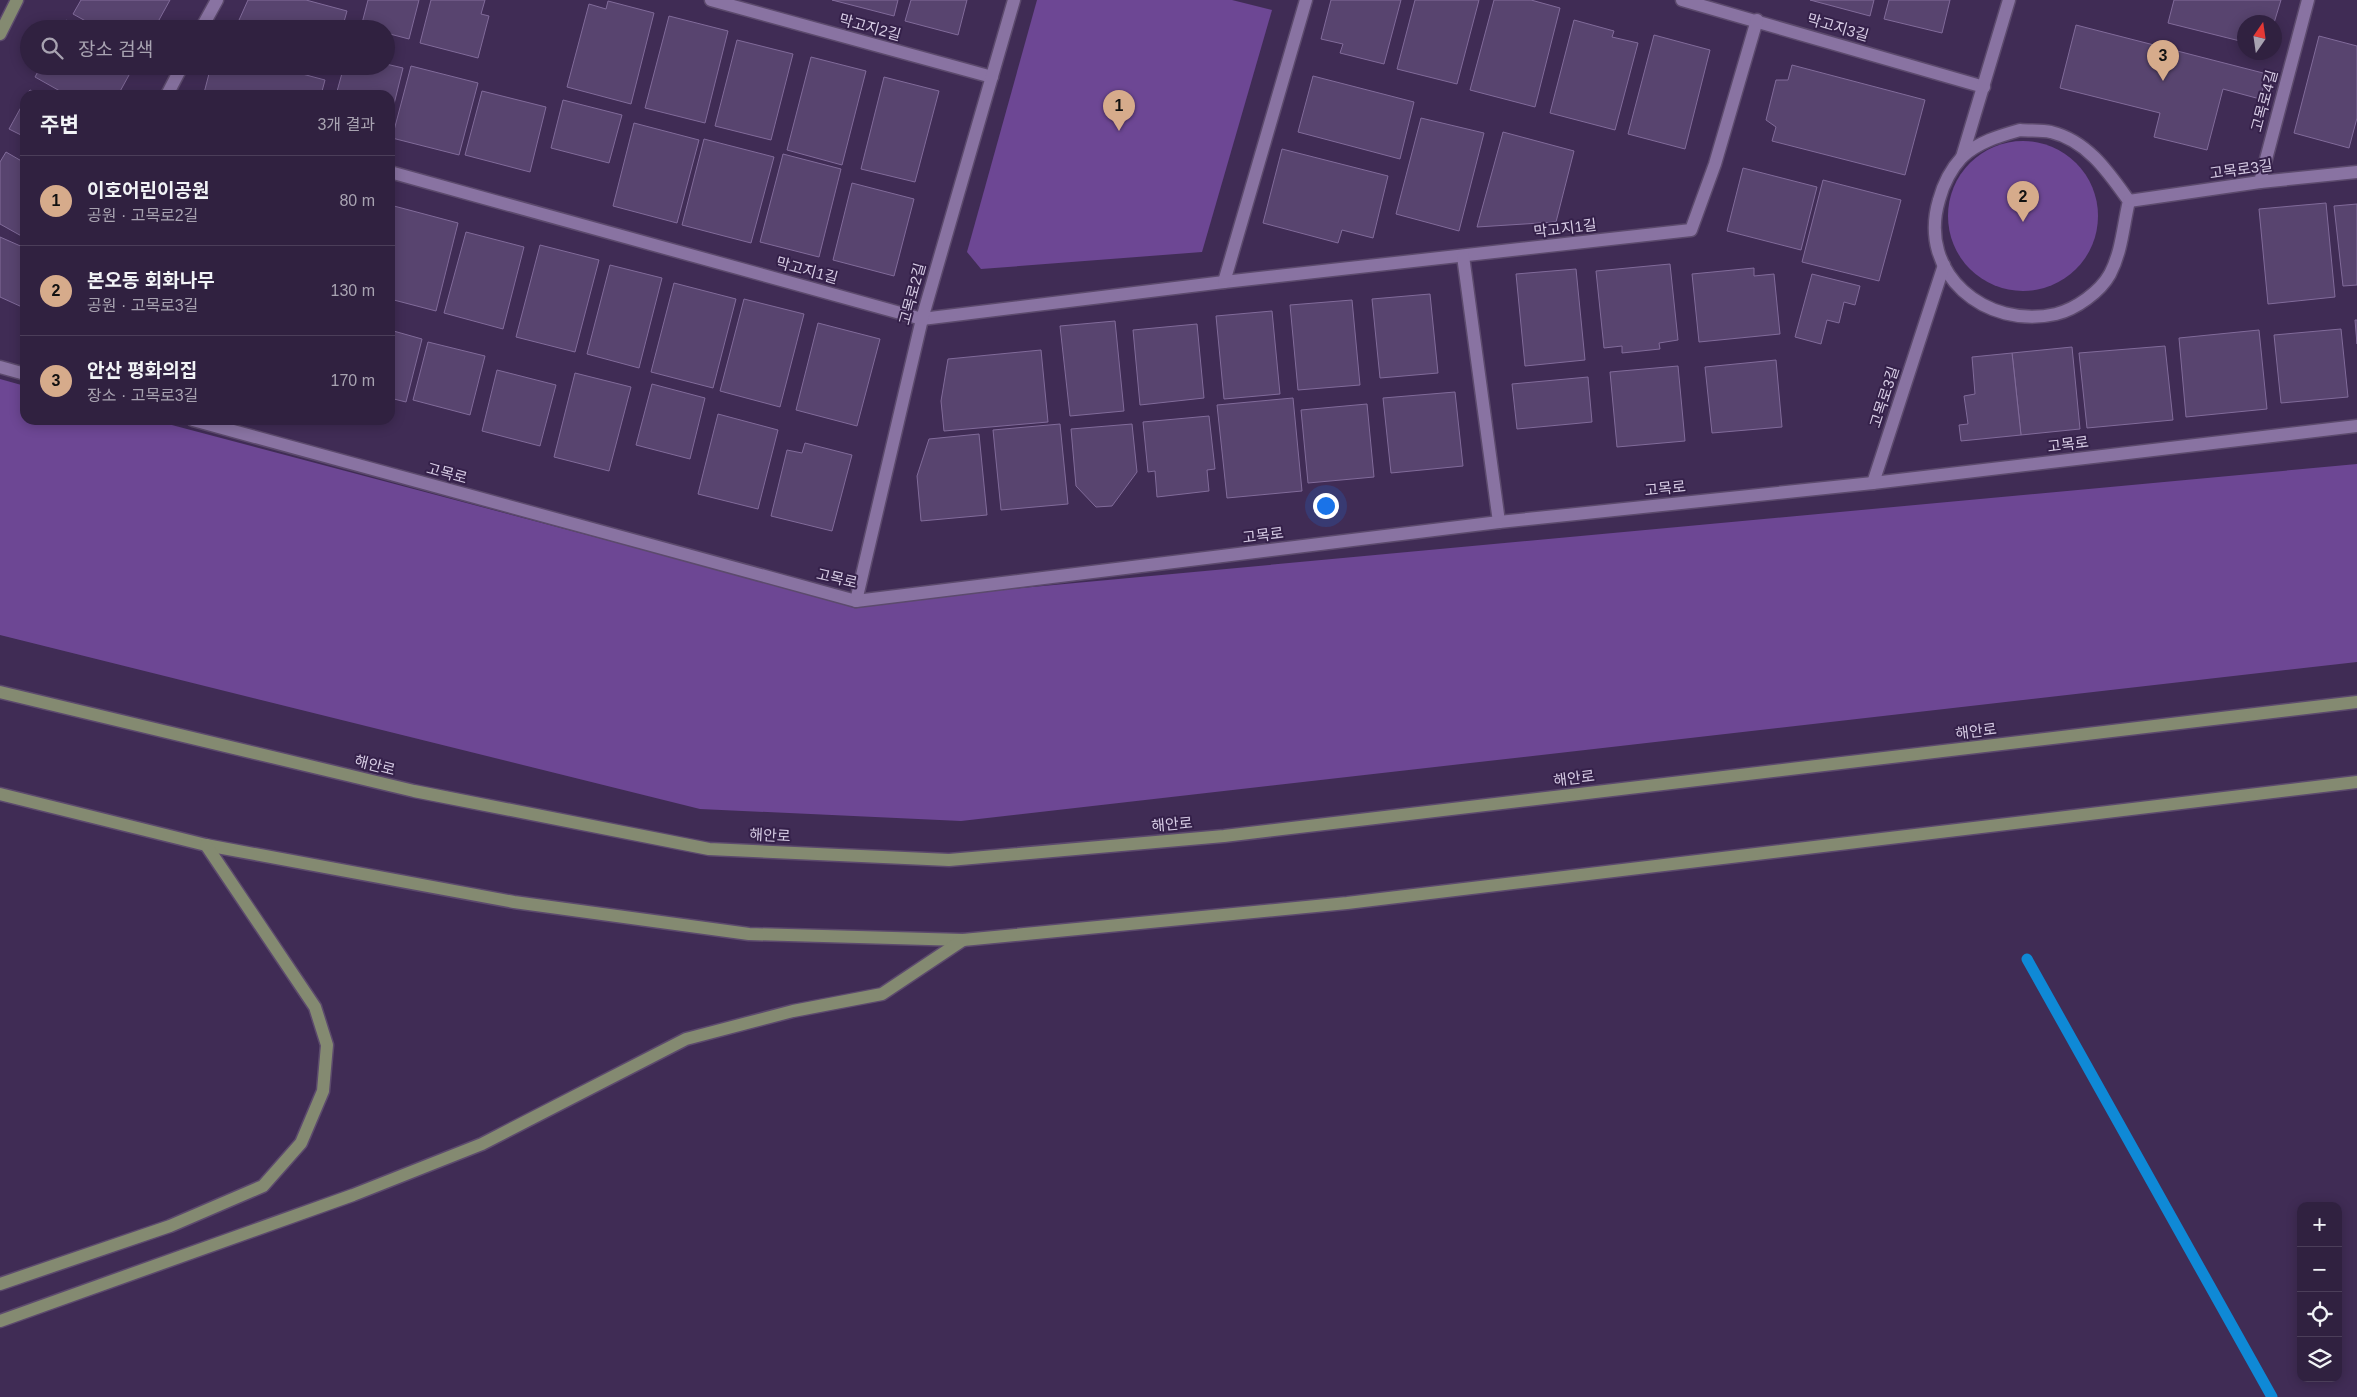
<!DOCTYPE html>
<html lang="ko">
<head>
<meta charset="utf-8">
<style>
	body { margin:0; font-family:Arial,"Noto Sans KR",sans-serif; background:#3c2e4b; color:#f1f3f6 }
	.controls { position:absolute; right:15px; bottom:15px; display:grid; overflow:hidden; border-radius:10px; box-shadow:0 2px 12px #0003 }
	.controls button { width:45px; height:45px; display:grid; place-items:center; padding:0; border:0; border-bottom:1px solid #4b3e59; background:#302140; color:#f1f3f6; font:25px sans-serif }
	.compass { position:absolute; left:2237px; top:15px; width:45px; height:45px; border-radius:50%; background:#302140; box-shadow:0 2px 12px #0003; rotate:13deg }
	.you { position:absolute; left:1325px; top:505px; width:18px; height:18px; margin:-12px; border:4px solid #fff; border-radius:50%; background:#1a73e8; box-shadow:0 0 0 8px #1a73e833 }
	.badge { display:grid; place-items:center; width:32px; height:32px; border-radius:50%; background:#d6ab8b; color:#111; font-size:16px; font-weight:700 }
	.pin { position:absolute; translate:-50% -41px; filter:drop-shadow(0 1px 2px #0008) }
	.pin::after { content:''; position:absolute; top:26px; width:18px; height:15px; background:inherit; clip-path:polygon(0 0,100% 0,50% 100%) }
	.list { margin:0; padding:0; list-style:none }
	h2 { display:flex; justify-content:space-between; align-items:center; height:65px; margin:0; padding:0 20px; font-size:21px }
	h2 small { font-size:16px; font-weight:400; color:#a8a3b1 }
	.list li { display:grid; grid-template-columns:32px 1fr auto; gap:15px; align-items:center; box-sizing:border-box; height:90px; padding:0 20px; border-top:1px solid #4b3e59 }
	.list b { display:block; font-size:19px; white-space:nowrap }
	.list p { margin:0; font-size:16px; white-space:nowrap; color:#a8a3b1 }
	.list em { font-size:16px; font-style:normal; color:#a8a3b1 }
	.icon { flex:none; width:28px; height:28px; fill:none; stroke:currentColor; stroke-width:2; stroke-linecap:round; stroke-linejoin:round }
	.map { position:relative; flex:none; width:2357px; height:1397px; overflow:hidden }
	.search { position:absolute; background:#302140; box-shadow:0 2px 12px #0003; left:20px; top:20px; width:375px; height:55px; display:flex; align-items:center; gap:12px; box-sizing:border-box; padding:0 18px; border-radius:28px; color:#a8a3b1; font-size:19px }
	.panel { position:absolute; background:#302140; box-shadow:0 2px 12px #0003; left:20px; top:90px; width:375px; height:335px; border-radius:15px }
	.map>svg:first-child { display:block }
	.green { fill:#6d4794 }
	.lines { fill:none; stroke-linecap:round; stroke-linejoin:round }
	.stream { stroke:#0f89d6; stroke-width:11 }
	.building { fill:#58446f; stroke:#816b9a }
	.minor-casing { stroke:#5c4a6d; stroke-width:15 }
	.major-casing { stroke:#5c4a6d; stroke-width:15 }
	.minor { stroke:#8973a2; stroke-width:12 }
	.major { stroke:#848a71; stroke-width:12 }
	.labels { text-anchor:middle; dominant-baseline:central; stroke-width:4; stroke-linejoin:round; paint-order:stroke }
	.street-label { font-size:15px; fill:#d7cce5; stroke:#35214a }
</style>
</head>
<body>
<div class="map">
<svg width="2357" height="1397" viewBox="0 0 2357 1397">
	<rect width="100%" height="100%" fill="#402c55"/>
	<g class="green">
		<polygon points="1037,0 1232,0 1272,10 1202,252 981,269 967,252"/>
		<circle cx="2023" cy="216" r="75"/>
		<polygon points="0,379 25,386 25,420 153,420 848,604 2357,464 2357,662 961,821 700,809 0,635"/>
	</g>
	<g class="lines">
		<polyline class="stream" points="2027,959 2272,1397"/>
	</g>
	<g class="building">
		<polygon points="81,0 170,0 154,29 100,29 73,14"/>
		<polygon points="248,0 306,0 347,11 342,29 235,29"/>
		<polygon points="368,0 419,0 409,39 386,33 386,29 361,27"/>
		<polygon points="431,0 485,0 481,14 489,16 478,58 420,43"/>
		<polygon points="832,0 898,0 894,16"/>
		<polygon points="911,0 967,0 958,35 905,21"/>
		<polygon points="1331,0 1401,0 1384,64 1340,53 1343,44 1321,39"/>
		<polygon points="1415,0 1479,0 1457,84 1397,69"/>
		<polygon points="1494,0 1531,0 1560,8 1535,107 1470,90"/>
		<polygon points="1810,0 1874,0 1870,16"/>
		<polygon points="1889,0 1950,0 1942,33 1884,19"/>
		<polygon points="2174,0 2281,0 2274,23 2244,22 2244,42 2168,23"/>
		<polygon points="608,1 654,13 631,104 567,87 589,4 606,9"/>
		<polygon points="669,16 728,31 705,123 645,108"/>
		<polygon points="66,20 81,29 61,29"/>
		<polygon points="1574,20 1614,31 1612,37 1638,43 1615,130 1550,113"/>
		<polygon points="2076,25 2267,74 2260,99 2223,89 2207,150 2154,137 2160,113 2060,88"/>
		<polygon points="1654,35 1710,50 1685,149 1628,134"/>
		<polygon points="2319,36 2357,46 2357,118 2349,148 2294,133"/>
		<polygon points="737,40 793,54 771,140 715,126"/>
		<polygon points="811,57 866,71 842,165 787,150"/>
		<polygon points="386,64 403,68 390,120 390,95 336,95 344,66 386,66"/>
		<polygon points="1792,65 1925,100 1905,175 1772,141 1776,127 1766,120 1776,80 1788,80"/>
		<polygon points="41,66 134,66 118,95 67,95 35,77"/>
		<polygon points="211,66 272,66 325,80 321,95 213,95 204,93"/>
		<polygon points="411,66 478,83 459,155 392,138"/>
		<polygon points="1313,76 1414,102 1400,159 1298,132"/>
		<polygon points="884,77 939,91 915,182 861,169"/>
		<polygon points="30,90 40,95 27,95"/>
		<polygon points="482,91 546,107 530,172 465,155"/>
		<polygon points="25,100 25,137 9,129"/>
		<polygon points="563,100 622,115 609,163 551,148"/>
		<polygon points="1421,118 1484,133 1459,231 1396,214"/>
		<polygon points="634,123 699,140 677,223 613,206"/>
		<polygon points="1503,132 1574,151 1556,222 1477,227"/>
		<polygon points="704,139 774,157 751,243 682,225"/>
		<polygon points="1282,149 1388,176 1373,238 1342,230 1338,243 1263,223"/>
		<polygon points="6,152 25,163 25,238 0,224 0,162"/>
		<polygon points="783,154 841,169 819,257 760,242"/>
		<polygon points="1743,168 1817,187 1801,250 1727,231"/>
		<polygon points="1823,180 1901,200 1879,281 1802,262"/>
		<polygon points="852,183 914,199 894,276 833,260"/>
		<polygon points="2326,203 2335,297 2268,304 2259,209"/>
		<polygon points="2357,204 2357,285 2343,286 2334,206"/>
		<polygon points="394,206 458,223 436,311 390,299 390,223"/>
		<polygon points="466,232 524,247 503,329 444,313"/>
		<polygon points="0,237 25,248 25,300 22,307 0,297"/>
		<polygon points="540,245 599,260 575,352 516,337"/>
		<polygon points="1670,264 1678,340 1659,343 1660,349 1622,353 1622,346 1604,348 1596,271"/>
		<polygon points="610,265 662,278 639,368 587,354"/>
		<polygon points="1754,268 1754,276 1774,274 1780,334 1699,342 1692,274"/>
		<polygon points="1576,269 1585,360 1525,366 1516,274"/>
		<polygon points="1812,274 1860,286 1855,305 1844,302 1839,323 1827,320 1821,344 1795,337"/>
		<polygon points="674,283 736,299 713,388 651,372"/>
		<polygon points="1430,294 1438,373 1380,378 1372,299"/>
		<polygon points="744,299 804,314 780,407 720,391"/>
		<polygon points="1352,300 1360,385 1298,390 1290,305"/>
		<polygon points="1272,311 1280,394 1224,399 1216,316"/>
		<polygon points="2355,320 2357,320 2357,344"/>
		<polygon points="1115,321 1124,411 1070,416 1060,326"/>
		<polygon points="818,323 880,339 857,426 796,410"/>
		<polygon points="1197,324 1204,398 1140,405 1133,330"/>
		<polygon points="2341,329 2348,397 2281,403 2274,335"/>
		<polygon points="390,330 422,339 406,402 390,398"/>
		<polygon points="2259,330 2267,409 2186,417 2179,338"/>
		<polygon points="428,342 485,356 470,415 413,400"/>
		<polygon points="2165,346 2173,420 2087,428 2079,353"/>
		<polygon points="2072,347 2080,429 2021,435 2012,353"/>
		<polygon points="1041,350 1048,422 944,431 941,401 948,359"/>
		<polygon points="2012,353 2021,435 1961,441 1959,425 1968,424 1964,396 1975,394 1972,357"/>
		<polygon points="1776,360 1782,427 1712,433 1705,367"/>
		<polygon points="1678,366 1685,441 1617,447 1610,372"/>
		<polygon points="497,370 556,385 540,446 482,431"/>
		<polygon points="575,373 631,387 609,471 554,457"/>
		<polygon points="1588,377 1592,422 1517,429 1512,384"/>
		<polygon points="652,384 705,398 690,459 636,445"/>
		<polygon points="1455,392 1463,466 1391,473 1383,398"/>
		<polygon points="1293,398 1302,491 1227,498 1217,405"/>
		<polygon points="1367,404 1374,477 1308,483 1301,410"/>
		<polygon points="718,414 778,430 758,509 698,494"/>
		<polygon points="1209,416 1215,469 1207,470 1209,491 1157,497 1155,471 1148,472 1143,422"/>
		<polygon points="1060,424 1068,504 1001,510 993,430"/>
		<polygon points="1132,424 1137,472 1112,506 1096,507 1076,486 1071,429"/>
		<polygon points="979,434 987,515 921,521 917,476 929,439"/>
		<polygon points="805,443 852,455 832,531 771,516 787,450 802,453"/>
	</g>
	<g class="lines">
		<g class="minor-casing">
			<g id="minor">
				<polyline points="711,0 992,77"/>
				<polyline points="1682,0 1984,87"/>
				<polyline points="201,29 217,0"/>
				<polyline points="167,95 182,66"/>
				<path d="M2020,130C2030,131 2041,130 2051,132C2088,141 2109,173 2129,201C2123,226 2122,251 2110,274C2100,292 2076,309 2056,314C1986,330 1917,274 1939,200C1943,185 1951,169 1962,157C1978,142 1999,136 2020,130Z"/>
				<polyline points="1962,157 2009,0"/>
				<polyline points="390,172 922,319 1224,282 1691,230 1715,164 1757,20"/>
				<polyline points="2260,182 2308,0"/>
				<polyline points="2129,201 2260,182 2357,172"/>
				<polyline points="1463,256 1499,522"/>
				<polyline points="1224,282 1306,0"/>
				<polyline points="0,367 25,374"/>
				<polyline points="193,420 856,601 1499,522 1873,483 2357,426"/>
				<polyline points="1873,483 1944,265"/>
				<polyline points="856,601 922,319 1014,0"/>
			</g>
		</g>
		<g class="major-casing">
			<g id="major">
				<polyline points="0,34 17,0"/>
				<polyline points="0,692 414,791 709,849 949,860 1224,836 2357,702"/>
				<polyline points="0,794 206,845 514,902 749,934 963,940 1347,903 2357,782"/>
				<polyline points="0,1284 170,1226 263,1186 301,1143 323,1091 327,1045 315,1007 206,845"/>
				<polyline points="0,1321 353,1195 482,1144 686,1039 793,1011 882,994 963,940"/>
			</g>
		</g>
		<use href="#minor" class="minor"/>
		<use href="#major" class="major"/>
	</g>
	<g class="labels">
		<g class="street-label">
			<text transform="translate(870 27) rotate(15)">막고지2길</text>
			<text transform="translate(1838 27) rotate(16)">막고지3길</text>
			<text transform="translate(2264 101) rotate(-75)">고목로4길</text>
			<text transform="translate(2241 169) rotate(-8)">고목로3길</text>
			<text transform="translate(1565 228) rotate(-7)">막고지1길</text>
			<text transform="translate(807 270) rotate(15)">막고지1길</text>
			<text transform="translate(912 294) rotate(-75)">고목로2길</text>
			<text transform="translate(1884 397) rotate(-72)">고목로3길</text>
			<text transform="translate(2068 444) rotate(-7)">고목로</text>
			<text transform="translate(447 473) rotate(15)">고목로</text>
			<text transform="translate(1665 488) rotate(-6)">고목로</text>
			<text transform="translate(1263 535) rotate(-7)">고목로</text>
			<text transform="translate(837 578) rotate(13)">고목로</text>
			<text transform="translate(1976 731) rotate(-7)">해안로</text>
			<text transform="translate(375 765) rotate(14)">해안로</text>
			<text transform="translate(1574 778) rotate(-7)">해안로</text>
			<text transform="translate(1172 824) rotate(-5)">해안로</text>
			<text transform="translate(770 835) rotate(3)">해안로</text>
		</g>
	</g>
</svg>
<div class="controls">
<button>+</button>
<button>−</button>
<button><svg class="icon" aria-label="locate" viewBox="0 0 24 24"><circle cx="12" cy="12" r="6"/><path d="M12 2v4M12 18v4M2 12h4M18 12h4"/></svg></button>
<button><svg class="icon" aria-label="layers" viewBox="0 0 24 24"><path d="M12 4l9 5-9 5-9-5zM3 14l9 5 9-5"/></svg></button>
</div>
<svg class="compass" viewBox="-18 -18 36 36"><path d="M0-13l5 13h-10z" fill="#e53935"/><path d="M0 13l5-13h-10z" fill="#a8a3b1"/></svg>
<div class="you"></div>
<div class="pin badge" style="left:1119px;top:131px">1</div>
<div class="pin badge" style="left:2023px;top:222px">2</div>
<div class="pin badge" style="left:2163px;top:81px">3</div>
<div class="search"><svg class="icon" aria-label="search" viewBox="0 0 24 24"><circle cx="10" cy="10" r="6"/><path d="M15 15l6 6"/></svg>장소 검색</div>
<section class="panel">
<h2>주변<small>3개 결과</small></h2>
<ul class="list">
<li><span class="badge">1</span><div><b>이호어린이공원</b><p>공원 · 고목로2길</p></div><em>80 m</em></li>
<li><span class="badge">2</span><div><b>본오동 회화나무</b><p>공원 · 고목로3길</p></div><em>130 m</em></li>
<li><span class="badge">3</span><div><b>안산 평화의집</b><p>장소 · 고목로3길</p></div><em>170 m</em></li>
</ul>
</section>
</div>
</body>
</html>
